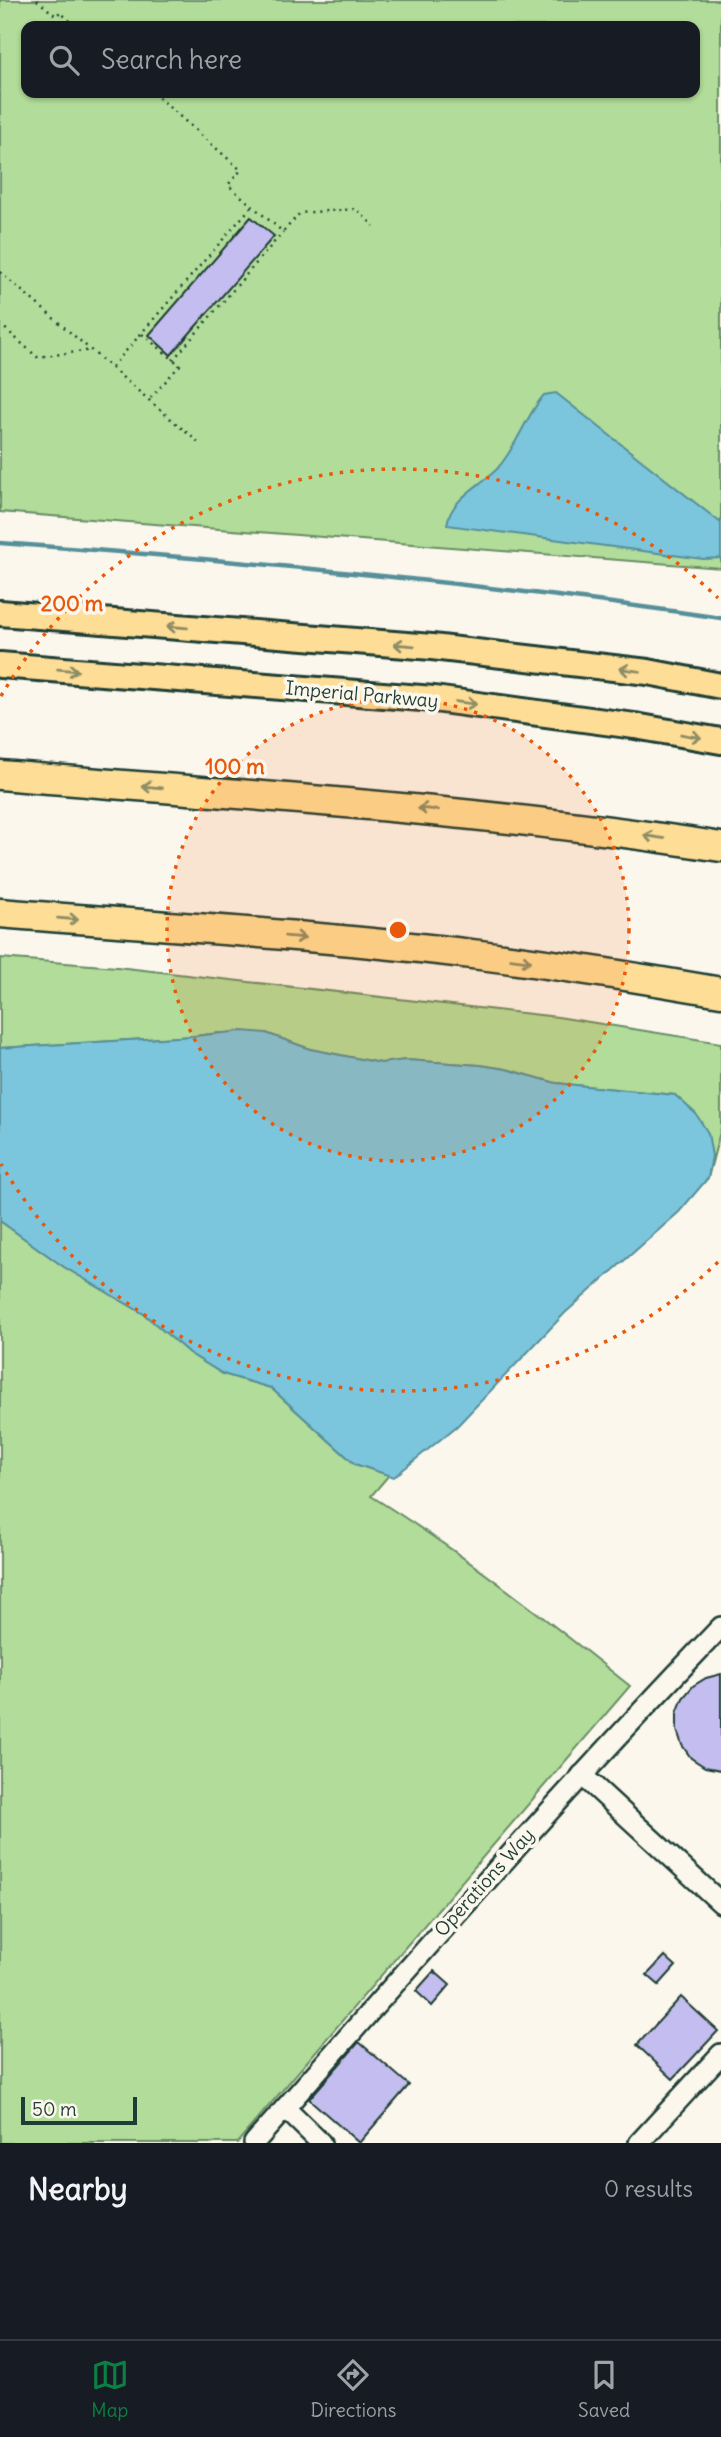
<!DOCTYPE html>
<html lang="en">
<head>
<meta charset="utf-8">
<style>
	body { margin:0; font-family:Delius,sans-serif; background:#242831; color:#f1f3f6 }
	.scale { position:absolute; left:21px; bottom:18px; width:116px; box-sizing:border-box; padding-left:7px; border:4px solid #1f3d34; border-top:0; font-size:19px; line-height:24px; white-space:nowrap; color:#1f3d34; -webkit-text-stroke:5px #fbf7ec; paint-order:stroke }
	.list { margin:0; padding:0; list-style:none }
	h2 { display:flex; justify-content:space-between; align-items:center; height:91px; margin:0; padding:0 28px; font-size:30px }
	h2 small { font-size:23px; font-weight:400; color:#9ea1a6 }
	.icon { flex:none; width:38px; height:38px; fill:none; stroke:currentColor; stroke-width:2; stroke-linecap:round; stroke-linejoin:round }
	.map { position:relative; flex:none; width:721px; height:2143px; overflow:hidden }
	.search { position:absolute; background:#171b24; box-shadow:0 2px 5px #0004; left:21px; right:21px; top:21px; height:77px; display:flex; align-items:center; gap:18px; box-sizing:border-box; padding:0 24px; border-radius:14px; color:#9ea1a6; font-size:26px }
	.sheet { height:196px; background:#171b24 }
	nav { display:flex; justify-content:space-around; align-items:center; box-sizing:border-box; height:98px; border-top:2px solid #363941; background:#171b24; font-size:19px; color:#9ea1a6 }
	nav a { display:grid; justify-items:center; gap:4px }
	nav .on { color:#0b8043 }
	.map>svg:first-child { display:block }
	.green { fill:#b1dc99; stroke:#688c66; stroke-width:2; fill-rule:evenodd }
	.water { fill:#7cc6dd; stroke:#578f99; stroke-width:2 }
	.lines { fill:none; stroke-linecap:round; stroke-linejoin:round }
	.stream { stroke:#578f99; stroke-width:4.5 }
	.building { fill:#c4bdef; stroke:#1f3d34; stroke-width:2 }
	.minor-casing { stroke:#1f3d34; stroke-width:24 }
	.major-casing { stroke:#1f3d34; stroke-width:30 }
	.highway-casing { stroke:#1f3d34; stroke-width:33 }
	.path { stroke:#1f3d34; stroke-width:2.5; stroke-dasharray:2 5; stroke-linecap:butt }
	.minor { stroke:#fbf7ec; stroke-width:19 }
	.major { stroke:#fedd96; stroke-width:24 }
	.highway { stroke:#fedd96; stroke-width:28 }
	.oneway { stroke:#8e8d65 }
	.ring { fill:none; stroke:#e8590c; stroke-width:3.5; stroke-dasharray:3.5 7 }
	.labels { text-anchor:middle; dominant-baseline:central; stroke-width:7; stroke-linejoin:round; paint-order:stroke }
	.street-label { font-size:19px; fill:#1f3d34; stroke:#fbf7ec }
	.centre { fill:#e8590c; stroke:#fbf7ec; stroke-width:3.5 }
	.ring-label { font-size:21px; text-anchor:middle; font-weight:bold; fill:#e8590c; stroke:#fbf7ec; stroke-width:7; stroke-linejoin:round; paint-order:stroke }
</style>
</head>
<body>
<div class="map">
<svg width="721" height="2143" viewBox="0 0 721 2143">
	<rect width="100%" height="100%" fill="#fbf7ec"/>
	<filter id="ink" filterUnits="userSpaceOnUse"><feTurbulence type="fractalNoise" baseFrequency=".0143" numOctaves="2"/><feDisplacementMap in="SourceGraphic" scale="14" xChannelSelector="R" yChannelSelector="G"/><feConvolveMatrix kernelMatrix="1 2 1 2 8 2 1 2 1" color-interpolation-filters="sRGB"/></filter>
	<g filter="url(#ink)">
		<g class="green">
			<path d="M0,0H721V568L0,512ZM26,26H695V93H26Z"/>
			<polygon points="0,958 117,967 558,1017 721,1043 721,1128 708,1178 712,1156 675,1095 556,1083 506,1069 480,1065 406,1060 381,1063 310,1049 266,1033 219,1033 194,1036 0,1048"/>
			<path d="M0,1221L64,1267L144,1314L189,1353L223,1374L271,1388L355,1464L389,1475L371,1496C463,1553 546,1619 630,1686L237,2143H0Z"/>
		</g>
		<g class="water">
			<path d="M556,393L721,523V558L703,559L447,525C450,499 480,486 497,469C517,447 525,417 544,395Z"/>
			<polygon points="242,1031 266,1033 310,1049 381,1063 406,1060 480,1065 506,1069 556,1083 675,1095 696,1114 708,1133 712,1156 708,1178 679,1212 565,1313 457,1426 394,1477 355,1464 271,1388 223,1374 189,1353 144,1314 64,1267 0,1221 0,1048 194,1036"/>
		</g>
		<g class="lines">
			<path class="stream" d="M0,543C241,560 482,583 721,618"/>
		</g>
		<g class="building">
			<polygon points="251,217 274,236 171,355 149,335"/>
			<polygon points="721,1674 721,1770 705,1767 691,1758 682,1745 677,1730 677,1713 683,1698 693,1686 706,1678"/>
			<polygon points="665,1956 676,1966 659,1985 647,1975"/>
			<polygon points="434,1971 450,1985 432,2006 416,1991"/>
			<polygon points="681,1997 718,2031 673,2079 637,2045"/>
			<polygon points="359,2042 409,2085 359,2143 309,2099"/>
		</g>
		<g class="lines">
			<g class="minor-casing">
				<g id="minor">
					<polyline points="582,1775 721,1903"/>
					<polyline points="285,2108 321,2143"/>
					<path d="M254,2143C408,1969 560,1795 721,1627"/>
					<polyline points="639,2143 721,2054"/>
				</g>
			</g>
			<g class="major-casing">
				<g id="major">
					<polyline points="0,613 432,647 648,672 721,686"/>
					<polyline points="0,665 434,699 635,726 721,741"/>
				</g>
			</g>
			<g class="highway-casing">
				<g id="highway">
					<path d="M0,775C241,795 482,809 721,847"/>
					<path d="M0,913C160,926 321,935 480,955C561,965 641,978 721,992"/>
				</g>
			</g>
			<g class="path">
				<polyline points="37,0 56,16 60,12 76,26"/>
				<polyline points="153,93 241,170 228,185 283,232 300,213 356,209 374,226"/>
				<polyline points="0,272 200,444"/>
				<polyline points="0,324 37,357 92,350"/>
				<polyline points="142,334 180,365 149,400"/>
				<polyline points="173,360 283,232"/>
				<polyline points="112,367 252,206"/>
			</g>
			<use href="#minor" class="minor"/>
			<use href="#major" class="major"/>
			<use href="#highway" class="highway"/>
		</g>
		<defs><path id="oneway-shaft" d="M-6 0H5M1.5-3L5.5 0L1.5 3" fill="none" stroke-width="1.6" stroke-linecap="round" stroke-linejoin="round" transform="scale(1.75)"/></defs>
		<g class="oneway">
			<use href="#oneway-shaft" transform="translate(177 627) rotate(-175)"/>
			<use href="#oneway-shaft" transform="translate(404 645) rotate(-175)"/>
			<use href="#oneway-shaft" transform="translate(68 670) rotate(5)"/>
			<use href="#oneway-shaft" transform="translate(630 670) rotate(-173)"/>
			<use href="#oneway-shaft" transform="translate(466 703) rotate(7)"/>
			<use href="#oneway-shaft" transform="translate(691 736) rotate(10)"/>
			<use href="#oneway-shaft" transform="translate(152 787) rotate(-175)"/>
			<use href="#oneway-shaft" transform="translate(428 809) rotate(-175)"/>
			<use href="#oneway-shaft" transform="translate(654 837) rotate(-171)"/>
			<use href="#oneway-shaft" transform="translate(68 919) rotate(5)"/>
			<use href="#oneway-shaft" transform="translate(295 937) rotate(5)"/>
			<use href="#oneway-shaft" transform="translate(521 960) rotate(8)"/>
		</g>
	</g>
	<circle cx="398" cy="930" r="231" fill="#e8590c" fill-opacity=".12"/>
	<g class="ring">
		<circle cx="398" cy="930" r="231"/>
		<path d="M718 1262A461 461 0 0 1 1 1164M1 696A461 461 0 0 1 718 598"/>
	</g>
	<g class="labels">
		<g class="street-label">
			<text transform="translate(362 694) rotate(5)">Imperial Parkway</text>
			<text transform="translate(484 1882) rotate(-48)">Operations Way</text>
		</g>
	</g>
	<circle cx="398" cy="930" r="10" class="centre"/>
	<g class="ring-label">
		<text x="72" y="611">200 m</text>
		<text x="235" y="774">100 m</text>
	</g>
</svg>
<div class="scale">50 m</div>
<div class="search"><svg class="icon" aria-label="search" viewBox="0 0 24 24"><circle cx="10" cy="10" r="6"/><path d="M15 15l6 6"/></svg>Search here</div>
</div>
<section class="sheet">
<h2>Nearby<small>0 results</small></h2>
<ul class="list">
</ul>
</section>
<nav>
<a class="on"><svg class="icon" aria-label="map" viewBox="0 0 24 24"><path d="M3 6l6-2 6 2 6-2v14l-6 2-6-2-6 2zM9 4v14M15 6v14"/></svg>Map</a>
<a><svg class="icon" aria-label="directions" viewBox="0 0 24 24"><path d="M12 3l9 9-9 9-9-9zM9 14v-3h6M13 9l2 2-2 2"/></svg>Directions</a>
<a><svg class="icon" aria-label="saved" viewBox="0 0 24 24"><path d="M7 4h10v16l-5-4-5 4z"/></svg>Saved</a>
</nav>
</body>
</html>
